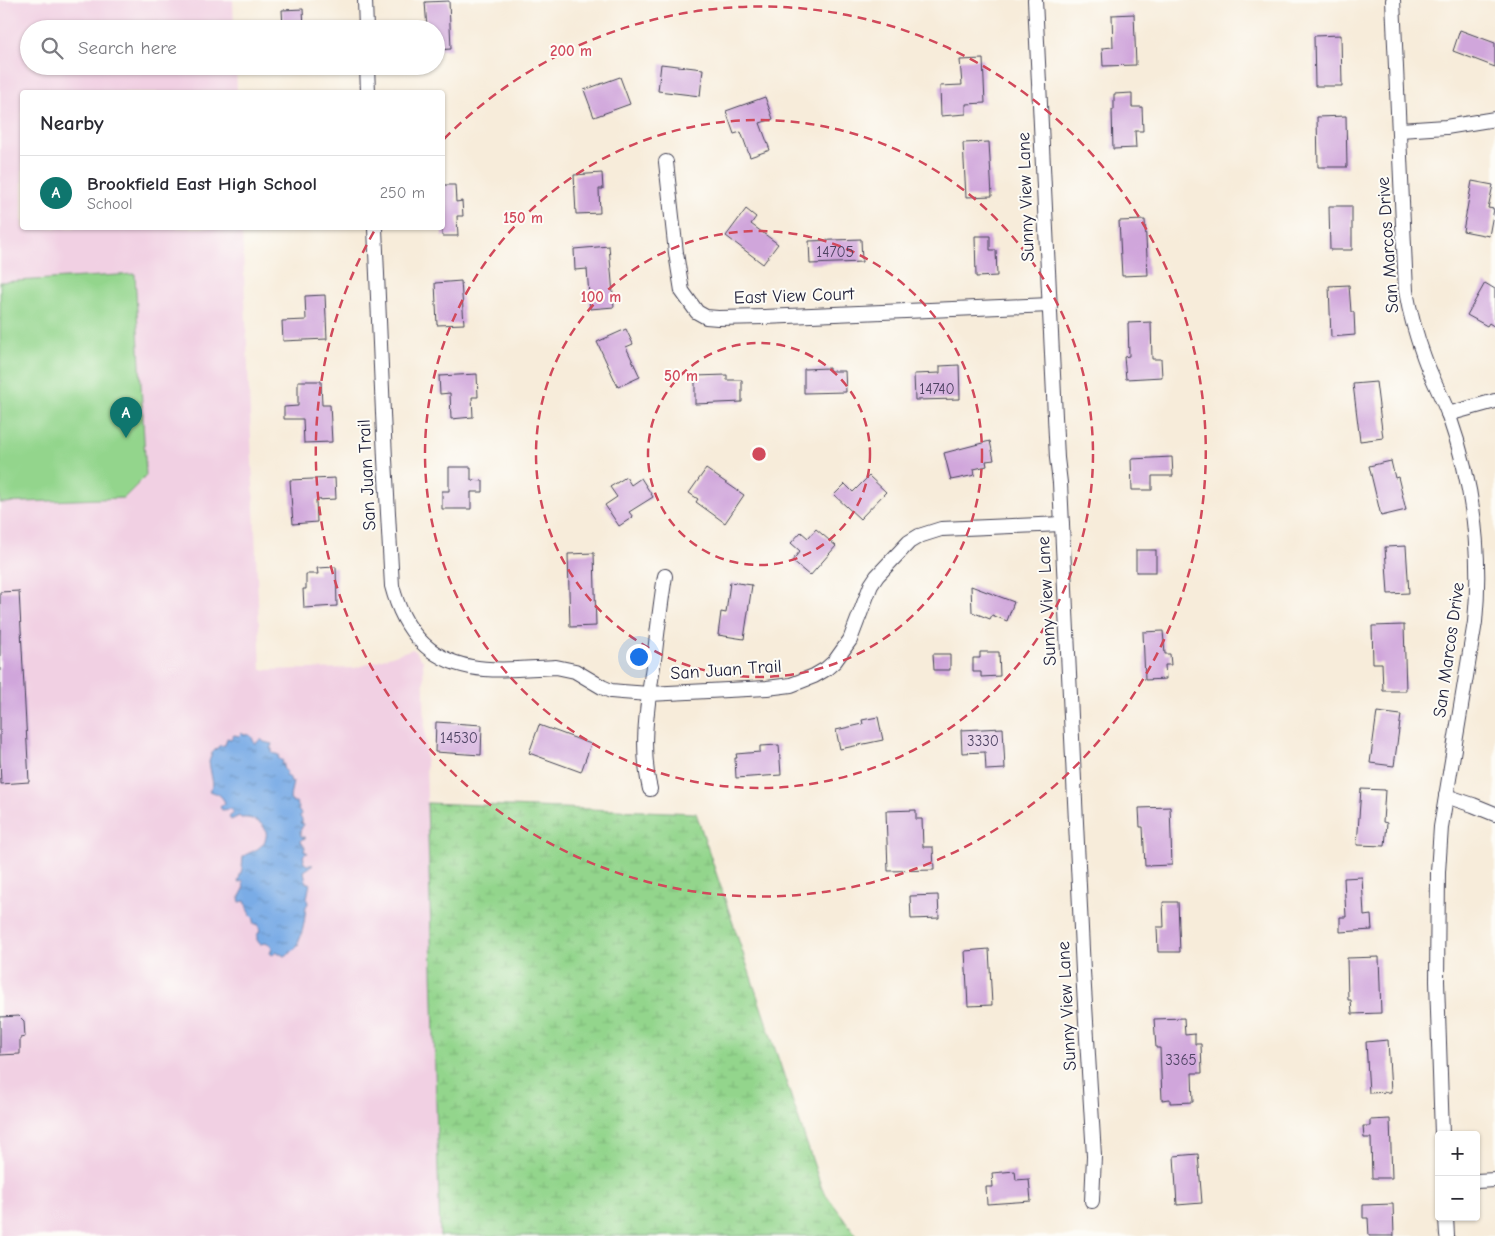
<!DOCTYPE html>
<html lang="en">
<head>
<meta charset="utf-8">
<style>
	body { margin:0; font-family:"Comic Neue",sans-serif; background:#f7f7f7; color:#2b2b33 }
	.controls { position:absolute; right:15px; bottom:15px; display:grid; overflow:hidden; border-radius:5px; box-shadow:0 1px 4px #0004 }
	.controls button { width:45px; height:45px; display:grid; place-items:center; padding:0; border:0; border-bottom:1px solid #e1e1e2; background:#fff; color:#2b2b33; font:25px sans-serif }
	.you { position:absolute; left:638px; top:656px; width:18px; height:18px; margin:-12px; border:4px solid #fff; border-radius:50%; background:#1a73e8; box-shadow:0 0 0 8px #1a73e833 }
	.badge { display:grid; place-items:center; width:32px; height:32px; border-radius:50%; background:#0f766e; color:#fff; font-size:16px; font-weight:700 }
	.pin { position:absolute; translate:-50% -41px; filter:drop-shadow(0 1px 2px #0008) }
	.pin::after { content:''; position:absolute; top:26px; width:18px; height:15px; background:inherit; clip-path:polygon(0 0,100% 0,50% 100%) }
	.list { margin:0; padding:0; list-style:none }
	h2 { display:flex; justify-content:space-between; align-items:center; height:65px; margin:0; padding:0 20px; font-size:21px }
	h2 small { font-size:16px; font-weight:400; color:#7c7c81 }
	.list li { display:grid; grid-template-columns:32px 1fr auto; gap:15px; align-items:center; box-sizing:border-box; height:75px; padding:0 20px; border-top:1px solid #e1e1e2 }
	.list b { display:block; font-size:19px; white-space:nowrap }
	.list p { margin:0; font-size:16px; white-space:nowrap; color:#7c7c81 }
	.list em { font-size:16px; font-style:normal; color:#7c7c81 }
	.icon { flex:none; width:28px; height:28px; fill:none; stroke:currentColor; stroke-width:2; stroke-linecap:round; stroke-linejoin:round }
	.map { position:relative; flex:none; width:1495px; height:1236px; overflow:hidden }
	.search { position:absolute; background:#fff; box-shadow:0 1px 4px #0004; left:20px; top:20px; width:425px; height:55px; display:flex; align-items:center; gap:12px; box-sizing:border-box; padding:0 18px; border-radius:28px; color:#7c7c81; font-size:19px }
	.panel { position:absolute; background:#fff; box-shadow:0 1px 4px #0004; left:20px; top:90px; width:425px; height:140px; border-radius:5px }
	.map>svg:first-child { display:block }
	.built { fill:#f1d0e3 }
	.grass { fill:#93d58c; stroke:#5a7c64 }
	.wetland { fill:url(#wetland-marsh); stroke:#5a7c64 }
	.water { fill:url(#water-ripples); stroke:#4e6790 }
	.building { fill:#d0a6db }
	.lines { fill:none; stroke-linecap:round; stroke-linejoin:round }
	.street-casing { stroke:#424053; stroke-width:16 }
	.street { stroke:#fff; stroke-width:14 }
	.ring { fill:none; stroke:#d1495b; stroke-width:2.5; stroke-dasharray:9 6 }
	.labels { text-anchor:middle; dominant-baseline:central; stroke-width:4; stroke-linejoin:round; paint-order:stroke }
	.number-label { font-size:15px; fill:#4e4363 }
	.street-label { font-size:18px; fill:#22223b; stroke:#fdfcf7 }
	.centre { fill:#d1495b; stroke:#fdfcf7; stroke-width:2.5 }
	.ring-label { font-size:15px; text-anchor:middle; font-weight:bold; fill:#d1495b; stroke:#fdfcf7; stroke-width:4; stroke-linejoin:round; paint-order:stroke }
</style>
</head>
<body>
<div class="map">
<svg width="1495" height="1236" viewBox="0 0 1495 1236">
	<defs>
		<pattern id="wetland-marsh" width="20" height="14" patternUnits="userSpaceOnUse" patternTransform="scale(1.25)"><rect width="20" height="14" fill="#93d58c"/><path d="M1 5h8M5 5V1M11 12h8M15 12V8" fill="none" stroke="#7eb77a"/></pattern>
		<pattern id="water-ripples" width="26" height="14" patternUnits="userSpaceOnUse" patternTransform="scale(1.25)"><rect width="26" height="14" fill="#7aace6"/><path d="M2 4q2-2 4 0t4 0M15 11q2-2 4 0t4 0" fill="none" stroke="#648cbc"/></pattern>
	</defs>
	<rect width="100%" height="100%" fill="#fdfcf7"/>
	<filter id="ink" filterUnits="userSpaceOnUse"><feTurbulence type="fractalNoise" baseFrequency=".02" numOctaves="2"/><feDisplacementMap in="SourceGraphic" scale="10" xChannelSelector="R" yChannelSelector="G"/><feConvolveMatrix kernelMatrix="1 2 1 2 8 2 1 2 1" color-interpolation-filters="sRGB"/></filter>
	<filter id="wash" filterUnits="userSpaceOnUse"><feTurbulence type="fractalNoise" baseFrequency=".0096" numOctaves="4" result="noise"/><feDisplacementMap in="SourceGraphic" scale="20" xChannelSelector="R" yChannelSelector="G"/><feGaussianBlur stdDeviation="1.12" result="paint"/><feColorMatrix in="noise" values="0 0 0 0 0 0 0 0 0 0 0 0 0 0 0 0 0 1.4 0 .05"/><feComposite in="paint" operator="in"/></filter>
	<g filter="url(#wash)">
		<rect width="100%" height="100%" fill="#f7ecda"/>
		<polygon class="built" points="0,0 233,0 234,29 29,29 29,66 236,66 237,92 22,92 22,228 242,228 261,670 355,668 413,649 423,661 440,1236 0,1236"/>
		<polygon class="grass" points="135,274 146,476 124,498 0,503 0,282"/>
		<polygon class="wetland" points="427,803 696,813 822,1189 857,1236 440,1236"/>
		<path class="water" d="M242,733L244,735C253,733 252,740 255,744L261,739L264,742L272,744L270,749H272V753L279,755L278,758L283,761L281,765L284,764L283,768L287,772L285,776H288L290,778L291,783L293,781C292,788 290,794 290,800L293,802H296L299,808L298,810L301,814L300,817L302,819V823H300L304,824L300,831L301,836L306,838L302,839L301,842L305,847L304,851L308,853H306L303,856L304,859L303,862L307,865H313L304,871L306,883H310L307,898L308,904L306,906C305,919 303,933 297,945H299L293,951H290L291,953L284,956L276,951L272,955L270,953L272,949L270,945L265,943L260,944L257,940V935L260,931L258,924H253L254,919L251,916L245,901L240,902L239,898L244,889L243,881L238,882L242,869L243,857C248,852 255,852 260,847C276,832 259,816 241,818L239,816L231,820L229,817L234,813L230,809L222,810L220,807L225,803C222,795 217,793 209,791L213,784L209,762L212,753L219,746L225,745L227,738L231,739L234,735L239,736Z"/>
		<g id="blocks">
			<g class="building">
				<polygon points="449,1 451,49 436,50 436,29 427,29 425,2"/>
				<polygon points="303,9 304,29 283,29 282,10"/>
				<polygon points="1134,14 1136,65 1103,66 1102,48 1113,47 1112,15"/>
				<polygon points="1460,30 1495,43 1495,67 1453,51"/>
				<polygon points="1341,35 1342,86 1315,86 1314,36"/>
				<polygon points="983,59 985,103 966,104 966,114 941,116 940,86 962,85 960,60"/>
				<polygon points="661,64 703,69 700,96 658,91"/>
				<polygon points="620,77 630,104 594,117 584,90"/>
				<polygon points="1132,93 1132,107 1142,107 1143,131 1135,131 1136,148 1113,149 1112,110 1114,110 1114,94"/>
				<polygon points="765,97 773,119 760,123 770,150 750,157 741,132 734,134 726,111"/>
				<polygon points="1346,116 1347,167 1318,167 1317,117"/>
				<polygon points="989,142 992,196 966,197 963,143"/>
				<polygon points="602,173 603,189 599,189 600,213 576,214 574,175"/>
				<polygon points="1472,181 1493,185 1488,208 1494,209 1489,236 1463,231"/>
				<polygon points="442,185 455,185 456,202 462,201 463,216 457,216 458,236 442,236"/>
				<polygon points="1329,206 1352,206 1352,250 1330,250"/>
				<polygon points="746,209 756,217 751,224 778,244 763,264 726,236"/>
				<polygon points="1145,220 1148,275 1122,276 1119,221"/>
				<polygon points="975,236 990,236 990,250 996,250 997,276 976,277"/>
				<polygon points="861,239 862,262 810,264 809,241"/>
				<polygon points="609,246 614,307 590,309 587,269 575,270 574,249"/>
				<polygon points="461,281 464,324 437,325 435,283"/>
				<polygon points="1485,283 1495,289 1495,327 1489,323 1487,326 1467,315"/>
				<polygon points="1349,285 1351,312 1354,312 1355,335 1331,337 1329,286"/>
				<polygon points="325,295 327,339 283,341 282,321 306,320 305,296"/>
				<polygon points="1151,322 1152,359 1161,359 1162,377 1126,379 1124,357 1129,356 1128,323"/>
				<polygon points="626,329 633,344 626,347 640,377 618,387 597,342"/>
				<polygon points="959,365 960,399 915,400 914,374 940,373 940,366"/>
				<polygon points="829,368 829,371 845,371 846,392 804,393 804,369"/>
				<polygon points="477,374 478,397 472,397 473,417 451,419 450,393 440,394 439,376"/>
				<polygon points="727,375 727,380 742,380 742,402 695,404 695,376"/>
				<polygon points="298,381 321,381 322,405 330,405 332,442 304,443 303,419 284,419 284,407 298,406"/>
				<polygon points="1376,382 1383,438 1360,441 1353,384"/>
				<polygon points="990,441 994,460 986,461 987,466 974,469 975,475 951,480 944,453"/>
				<polygon points="1172,457 1173,476 1152,476 1152,490 1132,490 1131,459"/>
				<polygon points="1391,461 1395,478 1398,477 1406,510 1381,516 1369,466"/>
				<polygon points="449,467 471,467 471,480 483,481 483,492 471,492 471,509 442,509 442,491 449,491"/>
				<polygon points="706,469 744,495 725,523 696,502 698,499 689,493"/>
				<polygon points="869,476 886,492 860,519 834,495 845,484 853,492"/>
				<polygon points="626,477 631,485 641,478 653,497 629,512 633,517 619,526 605,505 617,497 610,487"/>
				<polygon points="335,478 336,499 316,500 317,522 293,524 290,480"/>
				<polygon points="816,529 836,546 810,576 792,561 800,551 791,543 801,532 808,538"/>
				<polygon points="1406,546 1409,593 1388,594 1385,547"/>
				<rect x="1136" y="550" width="20" height="22"/>
				<polygon points="594,553 596,626 570,627 568,554"/>
				<polygon points="336,567 337,606 304,608 303,589 306,589 306,574 318,574 317,568"/>
				<polygon points="730,582 752,585 744,639 718,635 721,612 726,613"/>
				<polygon points="971,586 1014,602 1007,621 992,615 990,619 972,612"/>
				<polygon points="19,591 29,782 1,784 0,759 0,592"/>
				<polygon points="1404,625 1406,691 1383,691 1382,663 1373,663 1372,626"/>
				<polygon points="1163,631 1165,654 1170,654 1171,665 1165,665 1166,679 1145,680 1143,632"/>
				<polygon points="980,652 999,652 1000,676 981,677 981,672 973,672 973,658 980,658"/>
				<polygon points="933,654 950,654 950,670 934,670"/>
				<polygon points="1377,712 1401,715 1394,766 1370,763"/>
				<polygon points="878,717 883,740 840,749 836,730 863,724 862,720"/>
				<polygon points="436,722 482,725 481,755 435,752"/>
				<polygon points="539,725 591,744 581,772 529,753"/>
				<polygon points="1003,728 1005,769 986,770 985,752 962,753 961,730"/>
				<polygon points="779,745 781,775 736,778 735,758 737,758 736,754 760,752 760,746"/>
				<polygon points="1361,789 1385,790 1383,822 1387,823 1385,846 1357,845"/>
				<polygon points="1170,807 1172,865 1145,866 1143,827 1140,827 1139,808"/>
				<polygon points="916,810 916,819 922,819 923,847 933,847 934,870 888,871 886,811"/>
				<polygon points="1362,877 1364,916 1371,915 1372,930 1340,932 1340,917 1346,917 1344,878"/>
				<polygon points="938,895 939,918 911,919 910,896"/>
				<polygon points="1163,902 1178,902 1180,952 1158,952 1157,927 1164,927"/>
				<polygon points="989,949 992,1005 968,1006 965,951"/>
				<polygon points="1379,957 1381,1013 1352,1014 1351,1000 1348,1000 1347,958"/>
				<polygon points="19,1016 24,1021 25,1037 20,1038 20,1054 0,1055 0,1017"/>
				<polygon points="1184,1018 1185,1035 1195,1034 1195,1044 1201,1044 1202,1073 1192,1073 1193,1102 1170,1103 1170,1099 1162,1100 1160,1048 1156,1048 1154,1019"/>
				<polygon points="1388,1040 1391,1092 1369,1093 1366,1042"/>
				<polygon points="1390,1119 1392,1178 1372,1178 1371,1138 1364,1138 1363,1126 1370,1126 1370,1120"/>
				<polygon points="1198,1154 1202,1203 1177,1205 1174,1156"/>
				<polygon points="1015,1171 1016,1180 1029,1179 1031,1201 987,1204 986,1187 993,1187 992,1173"/>
				<polygon points="1393,1204 1394,1236 1369,1236 1368,1218 1363,1218 1363,1205"/>
			</g>
		</g>
	</g>
	<g filter="url(#ink)">
		<use href="#blocks" fill-opacity="0" stroke="#424053" stroke-width="1"/>
		<g class="lines">
			<g class="street-casing">
				<g id="street">
					<polyline points="365,0 366,29"/>
					<polyline points="1035,0 1057,458 1060,483 1083,971 1094,1156 1092,1201"/>
					<path d="M1393,0L1406,291C1410,314 1416,335 1424,357C1431,377 1442,396 1449,416C1473,484 1482,551 1475,622L1441,827L1438,872L1437,981L1442,1135"/>
					<polyline points="367,66 368,92"/>
					<polyline points="1400,130 1446,127 1495,119"/>
					<polyline points="666,162 676,253 682,291 697,312 706,317 718,318 764,317 1050,305"/>
					<path d="M375,228L385,459L392,586C403,628 426,659 471,667C496,672 530,668 556,667L575,671L602,687L611,691L622,692L649,694L767,688L791,685L814,676L826,669L835,661L850,640L871,585L877,576L909,542L919,536L941,529L1062,524"/>
					<polyline points="1448,414 1495,401"/>
					<path d="M650,789C639,744 649,697 655,652C658,626 661,601 665,576"/>
					<polyline points="1446,796 1473,805 1495,814"/>
					<polyline points="1476,1181 1495,1180"/>
					<polyline points="1446,1217 1447,1236"/>
				</g>
			</g>
			<use href="#street" class="street"/>
		</g>
	</g>
	<g class="ring">
		<circle cx="759" cy="454" r="111"/>
		<circle cx="759" cy="454" r="223"/>
		<circle cx="759" cy="454" r="334"/>
		<path d="M444 139A445 445 0 1 1 376 228"/>
	</g>
	<g class="labels">
		<g class="number-label">
			<text x="835" y="252">14705</text>
			<text x="937" y="389">14740</text>
			<text x="459" y="738">14530</text>
			<text x="983" y="741">3330</text>
			<text x="1181" y="1060">3365</text>
		</g>
		<g class="street-label">
			<text transform="translate(1026 197) rotate(-92)">Sunny View Lane</text>
			<text transform="translate(1388 245) rotate(-94)">San Marcos Drive</text>
			<text transform="translate(794 296) rotate(-2)">East View Court</text>
			<text transform="translate(367 475) rotate(-93)">San Juan Trail</text>
			<text transform="translate(1047 601) rotate(-93)">Sunny View Lane</text>
			<text transform="translate(1449 650) rotate(-82)">San Marcos Drive</text>
			<text transform="translate(726 670) rotate(-4)">San Juan Trail</text>
			<text transform="translate(1067 1006) rotate(-93)">Sunny View Lane</text>
		</g>
	</g>
	<circle cx="759" cy="454" r="8" class="centre"/>
	<g class="ring-label">
		<text x="571" y="56">200 m</text>
		<text x="523" y="223">150 m</text>
		<text x="601" y="302">100 m</text>
		<text x="681" y="381">50 m</text>
	</g>
</svg>
<div class="controls">
<button>+</button>
<button>−</button>
</div>
<div class="you"></div>
<div class="pin badge" style="left:126px;top:438px">A</div>
<div class="search"><svg class="icon" aria-label="search" viewBox="0 0 24 24"><circle cx="10" cy="10" r="6"/><path d="M15 15l6 6"/></svg>Search here</div>
<section class="panel">
<h2>Nearby<small></small></h2>
<ul class="list">
<li><span class="badge">A</span><div><b>Brookfield East High School</b><p>School</p></div><em>250 m</em></li>
</ul>
</section>
</div>
</body>
</html>
